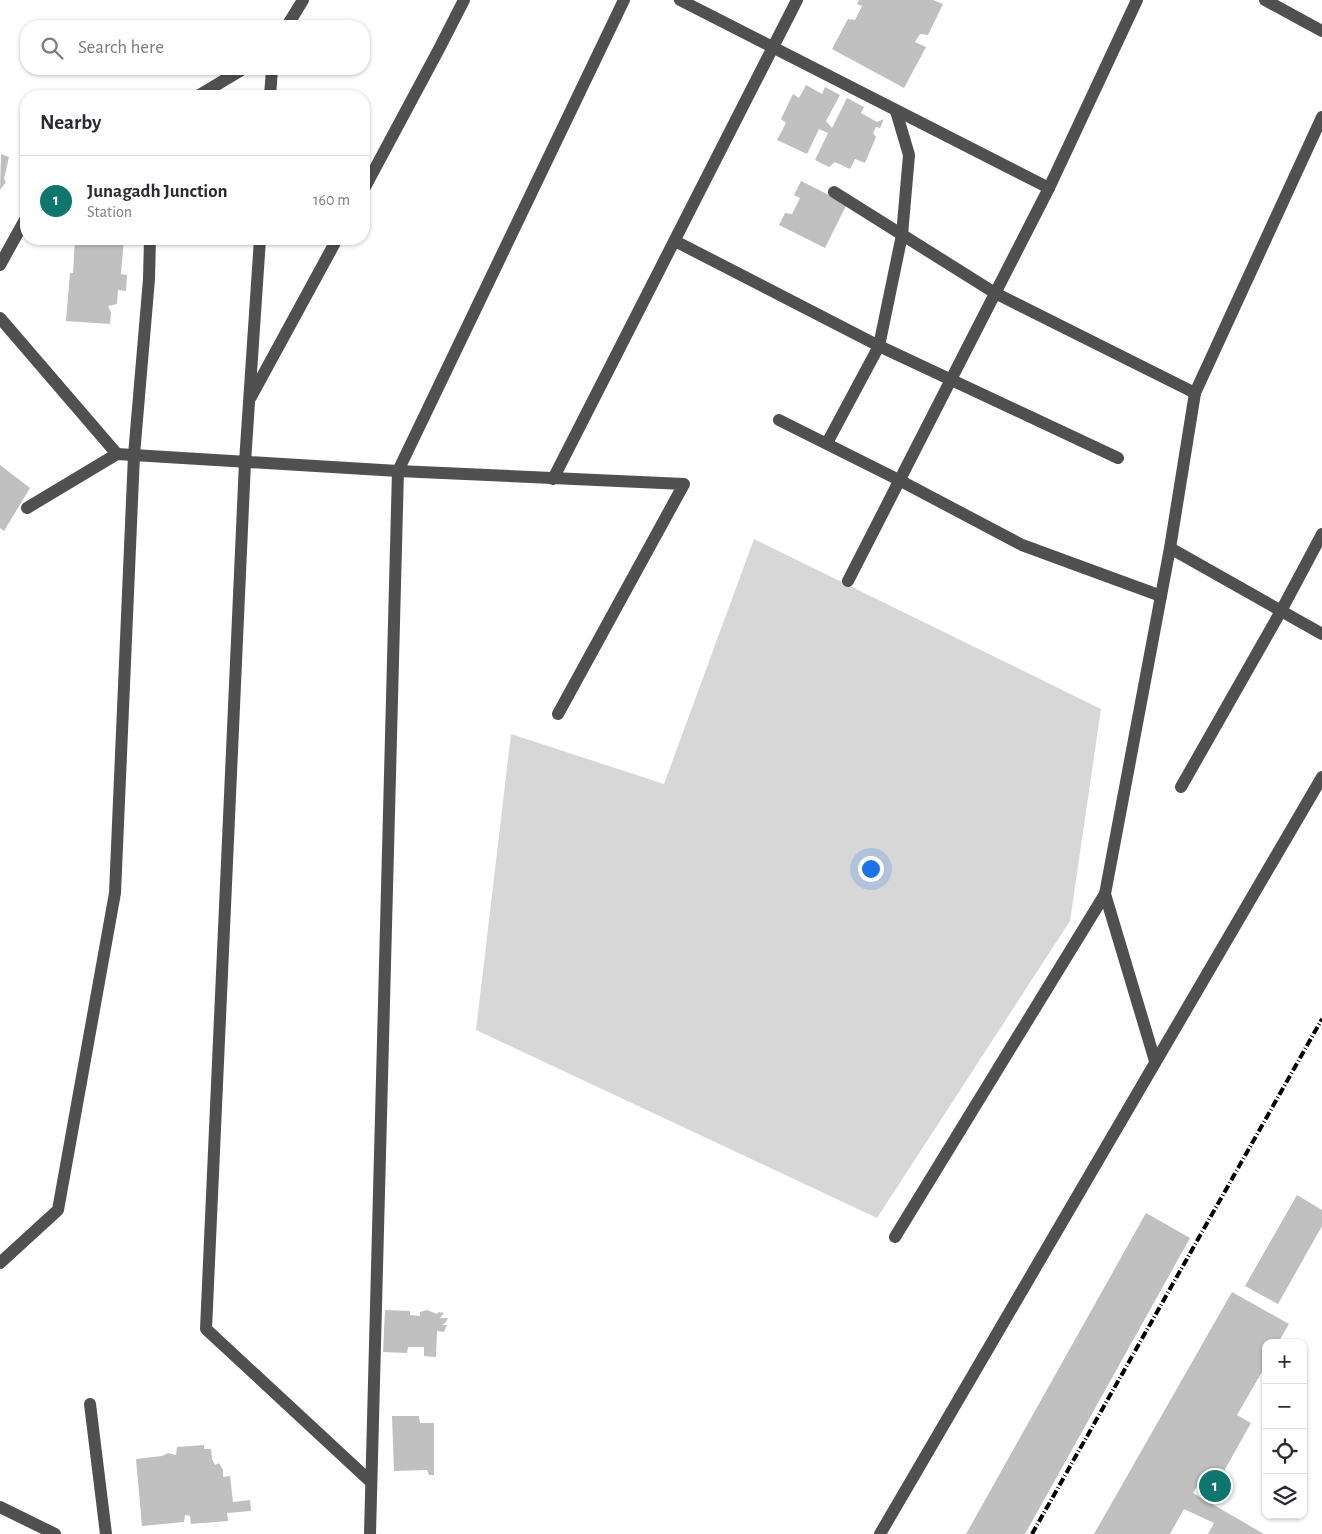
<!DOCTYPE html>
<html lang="en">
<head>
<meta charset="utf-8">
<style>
	body { margin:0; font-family:"Alegreya Sans",sans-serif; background:#f7f7f7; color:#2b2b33 }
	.controls { position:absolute; right:15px; bottom:15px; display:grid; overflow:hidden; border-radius:10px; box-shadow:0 1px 4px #0004 }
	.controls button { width:45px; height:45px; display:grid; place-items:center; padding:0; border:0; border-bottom:1px solid #e1e1e2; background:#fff; color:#2b2b33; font:25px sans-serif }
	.you { position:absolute; left:870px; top:868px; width:18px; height:18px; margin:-12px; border:4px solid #fff; border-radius:50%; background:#1a73e8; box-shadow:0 0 0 8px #1a73e833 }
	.badge { display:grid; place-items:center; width:32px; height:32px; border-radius:50%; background:#0f766e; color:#fff; font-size:16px; font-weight:700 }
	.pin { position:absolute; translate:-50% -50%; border:2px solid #fff; box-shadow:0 1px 5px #0006 }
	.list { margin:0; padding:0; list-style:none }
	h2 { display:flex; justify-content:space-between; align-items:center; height:65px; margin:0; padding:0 20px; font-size:21px }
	h2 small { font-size:16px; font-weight:400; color:#7c7c81 }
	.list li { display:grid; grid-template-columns:32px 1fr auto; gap:15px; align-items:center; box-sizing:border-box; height:90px; padding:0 20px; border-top:1px solid #e1e1e2 }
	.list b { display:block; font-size:19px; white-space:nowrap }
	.list p { margin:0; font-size:16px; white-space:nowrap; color:#7c7c81 }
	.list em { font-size:16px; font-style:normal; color:#7c7c81 }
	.icon { flex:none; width:28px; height:28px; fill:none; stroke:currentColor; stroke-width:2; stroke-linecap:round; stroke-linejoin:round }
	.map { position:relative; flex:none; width:1322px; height:1534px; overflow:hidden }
	.search { position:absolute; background:#fff; box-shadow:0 1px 4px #0004; left:20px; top:20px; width:350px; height:55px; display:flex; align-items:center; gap:12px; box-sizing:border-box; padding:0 18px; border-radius:20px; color:#7c7c81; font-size:19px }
	.panel { position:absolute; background:#fff; box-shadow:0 1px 4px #0004; left:20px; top:90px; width:350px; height:155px; border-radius:20px }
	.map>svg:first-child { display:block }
	.green { fill:#d7d7d7 }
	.building { fill:#c0c0c0 }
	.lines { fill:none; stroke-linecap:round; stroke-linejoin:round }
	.minor { stroke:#505050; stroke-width:12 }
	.rail { stroke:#000; stroke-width:4; stroke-dasharray:8 2.5 1 2.5; stroke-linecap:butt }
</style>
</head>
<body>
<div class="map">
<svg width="1322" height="1534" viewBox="0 0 1322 1534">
	<rect width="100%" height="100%" fill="#fff"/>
	<polygon class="green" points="754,539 1101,709 1070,921 877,1218 476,1030 511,734 664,784"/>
	<g class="building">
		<polygon points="859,0 933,0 943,4 928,35 920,34 915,42 926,47 904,88 832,49 848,19 855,20 862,6 857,4"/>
		<polygon points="806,85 822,94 825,87 840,95 826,121 832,128 847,98 864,107 861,113 877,122 884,119 880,128 876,127 873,133 876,137 865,163 855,159 850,169 835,162 829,167 815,160 828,133 819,129 807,154 777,140 786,123 781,119 793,94 799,98"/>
		<polygon points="1,154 9,157 4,179 6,182 0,190"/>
		<polygon points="801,181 847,204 825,248 779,225 785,213 792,214 800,198 794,195"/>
		<polygon points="75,239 124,239 121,274 127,275 126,291 118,290 117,304 108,306 111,312 110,324 66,321 70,273 73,273"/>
		<polygon points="0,465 30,488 4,531 0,528"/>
		<polygon points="1297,1195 1322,1210 1322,1226 1278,1304 1245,1286"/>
		<polygon points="1146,1213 1190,1238 1025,1534 966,1534"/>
		<polygon points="1232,1292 1289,1324 1278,1343 1266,1343 1266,1365 1237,1415 1251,1423 1214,1489 1200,1481 1193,1493 1264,1534 1208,1534 1214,1523 1184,1509 1170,1534 1094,1534"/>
		<polygon points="385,1310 410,1311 410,1315 420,1316 420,1312 427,1310 437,1314 439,1312 444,1313 440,1318 448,1318 446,1322 442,1325 447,1325 444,1332 437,1331 436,1357 424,1356 424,1347 408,1347 407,1353 383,1352"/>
		<polygon points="392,1416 419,1416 420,1423 434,1423 434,1475 429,1475 427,1470 394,1471"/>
		<polygon points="204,1445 204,1449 211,1449 212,1459 215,1465 219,1463 223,1470 223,1477 230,1476 233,1502 250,1500 251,1511 227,1513 228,1521 191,1524 190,1516 185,1515 184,1522 142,1526 136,1459 162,1456 168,1453 176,1455 177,1447"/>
	</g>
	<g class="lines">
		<g class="minor">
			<polyline points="680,0 1049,188"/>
			<polyline points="1265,0 1322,31"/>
			<polyline points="287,26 303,0"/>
			<polyline points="198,96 243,69"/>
			<polyline points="270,96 272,69"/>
			<polyline points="364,189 439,49 464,0"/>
			<polyline points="834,192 995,293 1195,393"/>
			<polyline points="260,239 245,462 206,1329 371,1482"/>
			<polyline points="675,241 879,346 1118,458"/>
			<polyline points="0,265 26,218"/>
			<polyline points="0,318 117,454"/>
			<polyline points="251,397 337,239"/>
			<polyline points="779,420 899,480 1022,545 1161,596"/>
			<polyline points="827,443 879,346 902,235 909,155 896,111"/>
			<polyline points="553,479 797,0"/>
			<polyline points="27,508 117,454 398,471 684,484 558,714"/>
			<polyline points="1170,548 1322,634"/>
			<polyline points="848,581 1049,188 1137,0"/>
			<polyline points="1181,787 1281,611 1322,534"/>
			<polyline points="1155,1061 1105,894 1170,548 1195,393 1322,117"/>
			<polyline points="895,1237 1105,894"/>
			<polyline points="0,1263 58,1210 115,893 134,455 149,279 150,239"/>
			<polyline points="90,1404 106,1534"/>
			<polyline points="0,1507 55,1534"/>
			<polyline points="370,1534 398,471 624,0"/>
			<polyline points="880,1534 1322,777"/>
		</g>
		<polyline class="rail" points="1032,1534 1322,1019"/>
	</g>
</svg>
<div class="controls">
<button>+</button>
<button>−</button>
<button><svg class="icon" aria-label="locate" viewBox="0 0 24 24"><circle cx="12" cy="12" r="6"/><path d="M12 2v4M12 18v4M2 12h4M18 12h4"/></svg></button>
<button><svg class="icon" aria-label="layers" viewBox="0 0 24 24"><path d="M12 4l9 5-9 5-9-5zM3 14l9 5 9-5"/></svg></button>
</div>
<div class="you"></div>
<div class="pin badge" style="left:1215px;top:1486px">1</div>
<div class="search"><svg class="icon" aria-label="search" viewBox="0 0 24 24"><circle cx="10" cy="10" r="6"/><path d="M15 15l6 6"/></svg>Search here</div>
<section class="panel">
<h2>Nearby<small></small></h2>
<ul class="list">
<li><span class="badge">1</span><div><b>Junagadh Junction</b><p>Station</p></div><em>160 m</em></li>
</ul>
</section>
</div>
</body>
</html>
